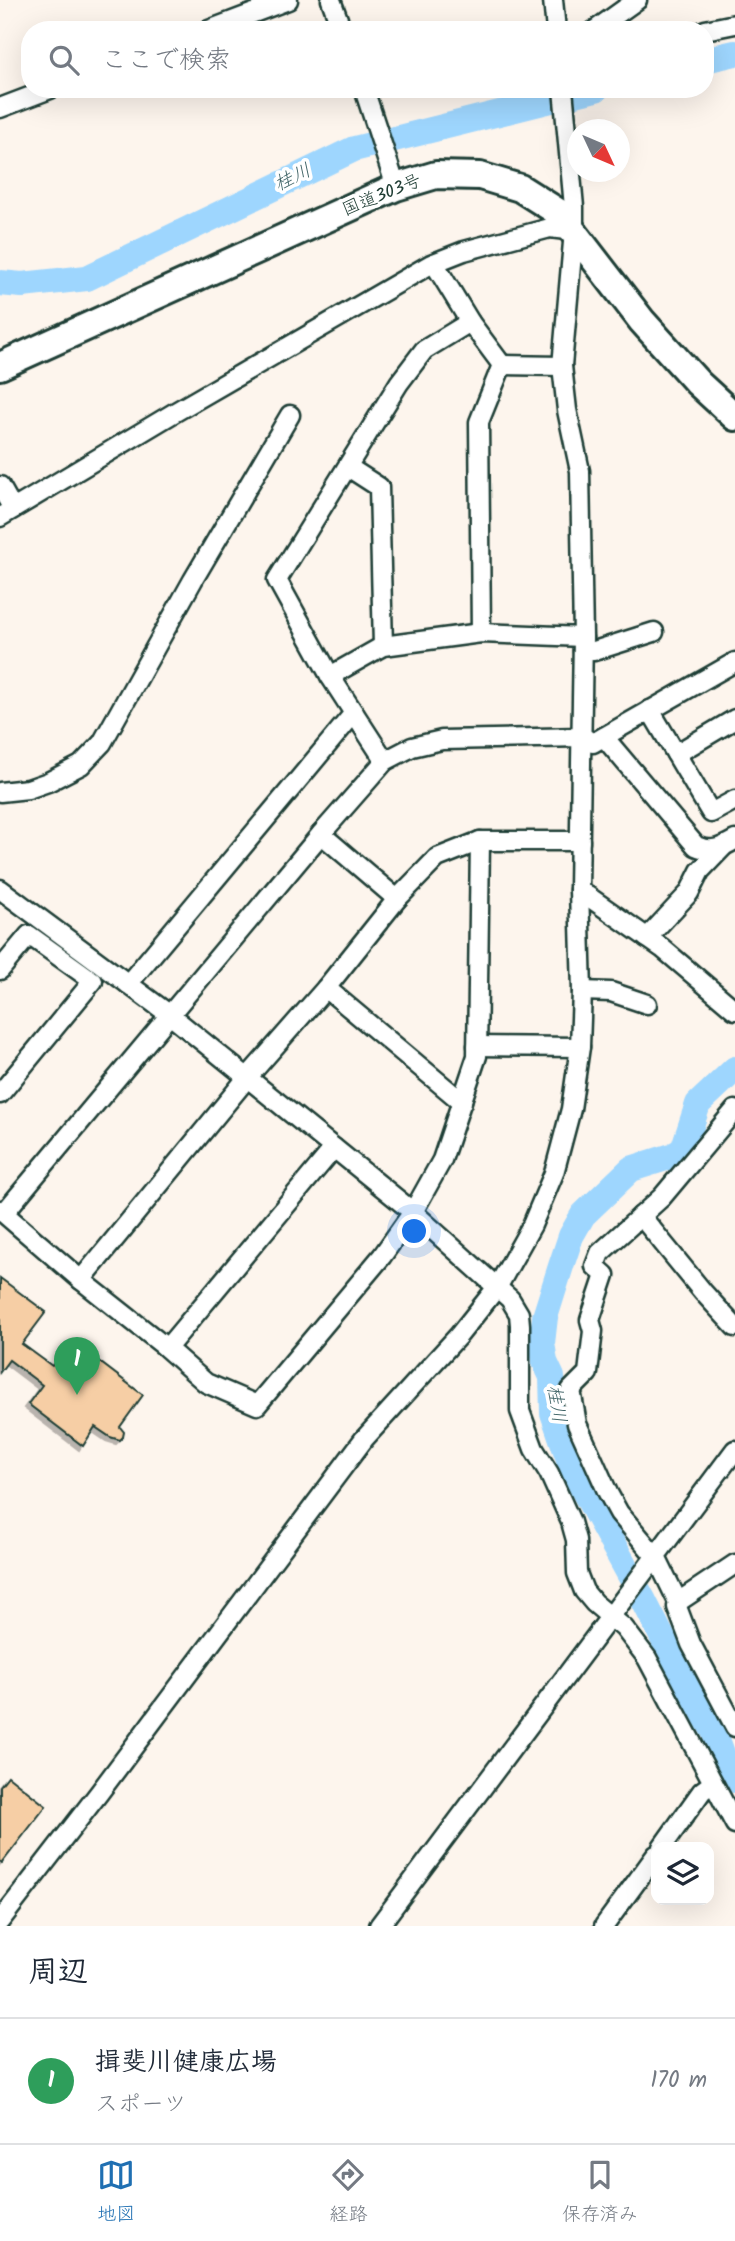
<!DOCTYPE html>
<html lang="ja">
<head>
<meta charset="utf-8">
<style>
	body { margin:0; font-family:Kalam,"Klee One",sans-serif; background:#f6f6f7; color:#1f2937 }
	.controls { position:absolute; right:21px; bottom:21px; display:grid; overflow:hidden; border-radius:14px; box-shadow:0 7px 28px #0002 }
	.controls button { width:63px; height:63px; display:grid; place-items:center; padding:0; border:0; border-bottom:2px solid #e0e1e3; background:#fff; color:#1f2937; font:35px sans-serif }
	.compass { position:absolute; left:567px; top:119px; width:63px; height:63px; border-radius:50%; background:#fff; box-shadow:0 7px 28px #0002; rotate:134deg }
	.you { position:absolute; left:415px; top:1232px; width:24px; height:24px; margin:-18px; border:5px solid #fff; border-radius:50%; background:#1a73e8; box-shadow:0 0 0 10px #1a73e833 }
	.badge { display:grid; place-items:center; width:46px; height:46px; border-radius:50%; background:#1f6fb2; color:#fff; font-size:23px; font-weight:700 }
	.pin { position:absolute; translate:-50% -58px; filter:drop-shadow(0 2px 4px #0008) }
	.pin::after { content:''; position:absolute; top:37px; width:24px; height:21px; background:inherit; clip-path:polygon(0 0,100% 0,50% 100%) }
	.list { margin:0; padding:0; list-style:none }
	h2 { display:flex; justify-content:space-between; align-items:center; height:91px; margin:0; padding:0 28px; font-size:30px }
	h2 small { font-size:23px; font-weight:400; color:#747a83 }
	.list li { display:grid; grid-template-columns:46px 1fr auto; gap:21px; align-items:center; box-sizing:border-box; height:126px; padding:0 28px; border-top:2px solid #e0e1e3 }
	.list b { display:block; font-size:26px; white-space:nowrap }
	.list p { margin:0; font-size:23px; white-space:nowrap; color:#747a83 }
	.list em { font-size:23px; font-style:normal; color:#747a83 }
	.icon { flex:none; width:38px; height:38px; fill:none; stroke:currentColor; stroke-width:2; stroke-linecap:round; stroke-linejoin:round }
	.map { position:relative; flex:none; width:735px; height:1926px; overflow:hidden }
	.search { position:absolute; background:#fff; box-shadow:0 7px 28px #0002; left:21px; right:21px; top:21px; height:77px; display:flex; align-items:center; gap:18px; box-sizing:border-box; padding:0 24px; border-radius:28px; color:#747a83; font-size:26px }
	.sheet { height:217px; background:#fff }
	nav { display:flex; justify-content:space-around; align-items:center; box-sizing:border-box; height:98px; border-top:2px solid #e0e1e3; background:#fff; font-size:19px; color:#747a83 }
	nav a { display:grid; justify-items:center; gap:4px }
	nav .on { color:#1f6fb2 }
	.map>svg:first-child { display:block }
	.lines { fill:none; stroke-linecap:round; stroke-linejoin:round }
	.river { stroke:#9ed6fe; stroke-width:26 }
	.building { fill:#f6cea5; stroke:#1f3d34; stroke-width:2; filter:url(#shadow) }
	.minor-casing { stroke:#1f3d34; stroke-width:23 }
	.highway-casing { stroke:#1f3d34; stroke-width:32 }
	.minor { stroke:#fff; stroke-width:18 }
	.highway { stroke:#fff; stroke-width:26 }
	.labels { text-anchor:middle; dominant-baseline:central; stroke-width:7; stroke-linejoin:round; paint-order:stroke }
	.street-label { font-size:18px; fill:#1f3d34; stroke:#fff }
	.water-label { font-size:19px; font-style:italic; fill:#3f6366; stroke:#fff }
</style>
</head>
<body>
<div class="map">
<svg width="735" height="1926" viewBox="0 0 735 1926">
	<defs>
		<filter id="shadow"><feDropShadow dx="-4" dy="4" stdDeviation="0" flood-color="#0004"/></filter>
	</defs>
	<rect width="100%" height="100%" fill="#fdf5ed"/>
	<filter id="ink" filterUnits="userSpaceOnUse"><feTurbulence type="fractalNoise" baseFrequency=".0143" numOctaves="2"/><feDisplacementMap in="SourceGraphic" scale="14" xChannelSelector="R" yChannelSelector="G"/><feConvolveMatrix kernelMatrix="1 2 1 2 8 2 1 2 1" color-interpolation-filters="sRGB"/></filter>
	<g filter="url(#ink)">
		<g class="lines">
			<g class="river">
				<polyline points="705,60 735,53"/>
				<polyline points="0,283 22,285 87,278 354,149 596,89"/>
				<polyline points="735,1069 698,1104 683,1150 672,1156 631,1169 583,1215 571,1236 561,1266 545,1317 542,1343 545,1362 552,1377 553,1413 573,1471 644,1601 690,1692 714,1731 727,1767 735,1780"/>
			</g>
		</g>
		<g class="building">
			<polygon points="0,1278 46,1312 22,1344 52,1366 72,1341 143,1395 120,1427 124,1432 123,1437 120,1440 110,1437 95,1427 83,1446 28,1404 42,1385 9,1360 0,1372"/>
			<polygon points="8,1776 46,1806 2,1863 0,1861 0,1786"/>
		</g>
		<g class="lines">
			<g class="minor-casing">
				<g id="minor">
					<polyline points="331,0 342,30"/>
					<polyline points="553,0 556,30"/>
					<polyline points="209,30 288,0"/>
					<polyline points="595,30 637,0"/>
					<polyline points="705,30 735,24"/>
					<polyline points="364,89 396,187"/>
					<polyline points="0,108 50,89"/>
					<polyline points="434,263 470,322"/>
					<polyline points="502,365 562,366"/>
					<polyline points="348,467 379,487 383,646"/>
					<polyline points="0,486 13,509"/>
					<polyline points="0,517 177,411 431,264 464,251 550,228 574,231"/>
					<polyline points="481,633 479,422 502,365"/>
					<polyline points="583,651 594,651 654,632"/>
					<polyline points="330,676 383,646 481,633 583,637"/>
					<polyline points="650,710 711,813 735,800"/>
					<path d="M604,737L696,846C711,853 721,848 735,840"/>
					<polyline points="676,754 735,719"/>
					<polyline points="385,761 330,676 277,580 399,383 424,350 470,322 502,365"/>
					<polyline points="0,792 28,789 48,782 81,765 102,743 193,580 290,415"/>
					<polyline points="321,834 397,899"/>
					<polyline points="0,889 170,1015 413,1212 510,1299 519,1314 520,1325 520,1411 534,1449 549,1473 571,1522 576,1540 577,1573 584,1591 594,1603 624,1628 647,1658 735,1824"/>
					<polyline points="579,890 662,948 735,1010"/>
					<polyline points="647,938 689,893 700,871 723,847"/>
					<polyline points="0,970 29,935 93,981 0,1094"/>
					<polyline points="128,984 354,713"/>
					<polyline points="326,988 462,1102"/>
					<polyline points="582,991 611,992 647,1004"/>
					<polyline points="477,1046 580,1047"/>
					<polyline points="735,1110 662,1197 600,1253 595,1266 605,1275 590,1320 593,1331 588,1373 571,1390 577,1424 608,1493 619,1513 656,1557 678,1602 735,1564"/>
					<polyline points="0,1210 81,1280 163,1345 206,1383 257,1405 382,1256 413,1212 442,1160 477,1056 480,841"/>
					<polyline points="4,1213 321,834 385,761 412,747 442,740 583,737 593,743 735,662"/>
					<polyline points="641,1216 703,1292 735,1327"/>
					<polyline points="81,1280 247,1078 326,988 397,899 437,858 480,841 580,841"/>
					<polyline points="167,1348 334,1148"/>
					<polyline points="678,1602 677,1607 691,1644 735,1727"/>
					<polyline points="662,1847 702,1791 713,1783"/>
					<polyline points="0,1921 99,1793 364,1439 459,1335 498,1286 532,1225 554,1173 571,1109 580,1047 582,991 579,890 583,637 580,471 567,410 562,366 574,231 574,207 563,89"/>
					<polyline points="379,1926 735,1450"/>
					<polyline points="604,1926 656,1855"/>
				</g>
			</g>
			<g class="highway-casing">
				<polyline id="highway" points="0,366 396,187 436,175 480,176 520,188 558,212 642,321 698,383 735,417"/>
			</g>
			<use href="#minor" class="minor"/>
			<use href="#highway" class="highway"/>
		</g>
	</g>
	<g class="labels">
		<g class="street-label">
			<text transform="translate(382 196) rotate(-22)">国道303号</text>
		</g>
		<g class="water-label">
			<text transform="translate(293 178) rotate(-26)">桂川</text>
			<text transform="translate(556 1404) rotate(81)">桂川</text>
		</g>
	</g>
</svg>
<div class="controls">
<button><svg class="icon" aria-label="layers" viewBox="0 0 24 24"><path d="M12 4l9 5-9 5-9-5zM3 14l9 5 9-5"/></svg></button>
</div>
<svg class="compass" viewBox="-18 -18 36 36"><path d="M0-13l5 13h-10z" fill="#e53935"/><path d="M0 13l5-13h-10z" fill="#747a83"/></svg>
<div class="you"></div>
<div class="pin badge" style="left:77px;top:1395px;background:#2e9e5b">1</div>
<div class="search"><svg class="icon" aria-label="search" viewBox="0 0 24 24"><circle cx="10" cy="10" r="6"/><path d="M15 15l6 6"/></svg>ここで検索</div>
</div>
<section class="sheet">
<h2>周辺<small></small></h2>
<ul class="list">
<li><span class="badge" style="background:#2e9e5b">1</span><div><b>揖斐川健康広場</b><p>スポーツ</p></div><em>170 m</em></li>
</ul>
</section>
<nav>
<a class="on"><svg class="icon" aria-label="map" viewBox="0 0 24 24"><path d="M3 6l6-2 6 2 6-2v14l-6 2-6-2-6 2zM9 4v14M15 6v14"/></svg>地図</a>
<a><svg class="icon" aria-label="directions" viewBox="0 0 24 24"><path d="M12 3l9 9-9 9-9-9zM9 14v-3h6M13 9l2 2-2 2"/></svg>経路</a>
<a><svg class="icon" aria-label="saved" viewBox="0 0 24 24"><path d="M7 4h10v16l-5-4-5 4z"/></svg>保存済み</a>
</nav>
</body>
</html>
